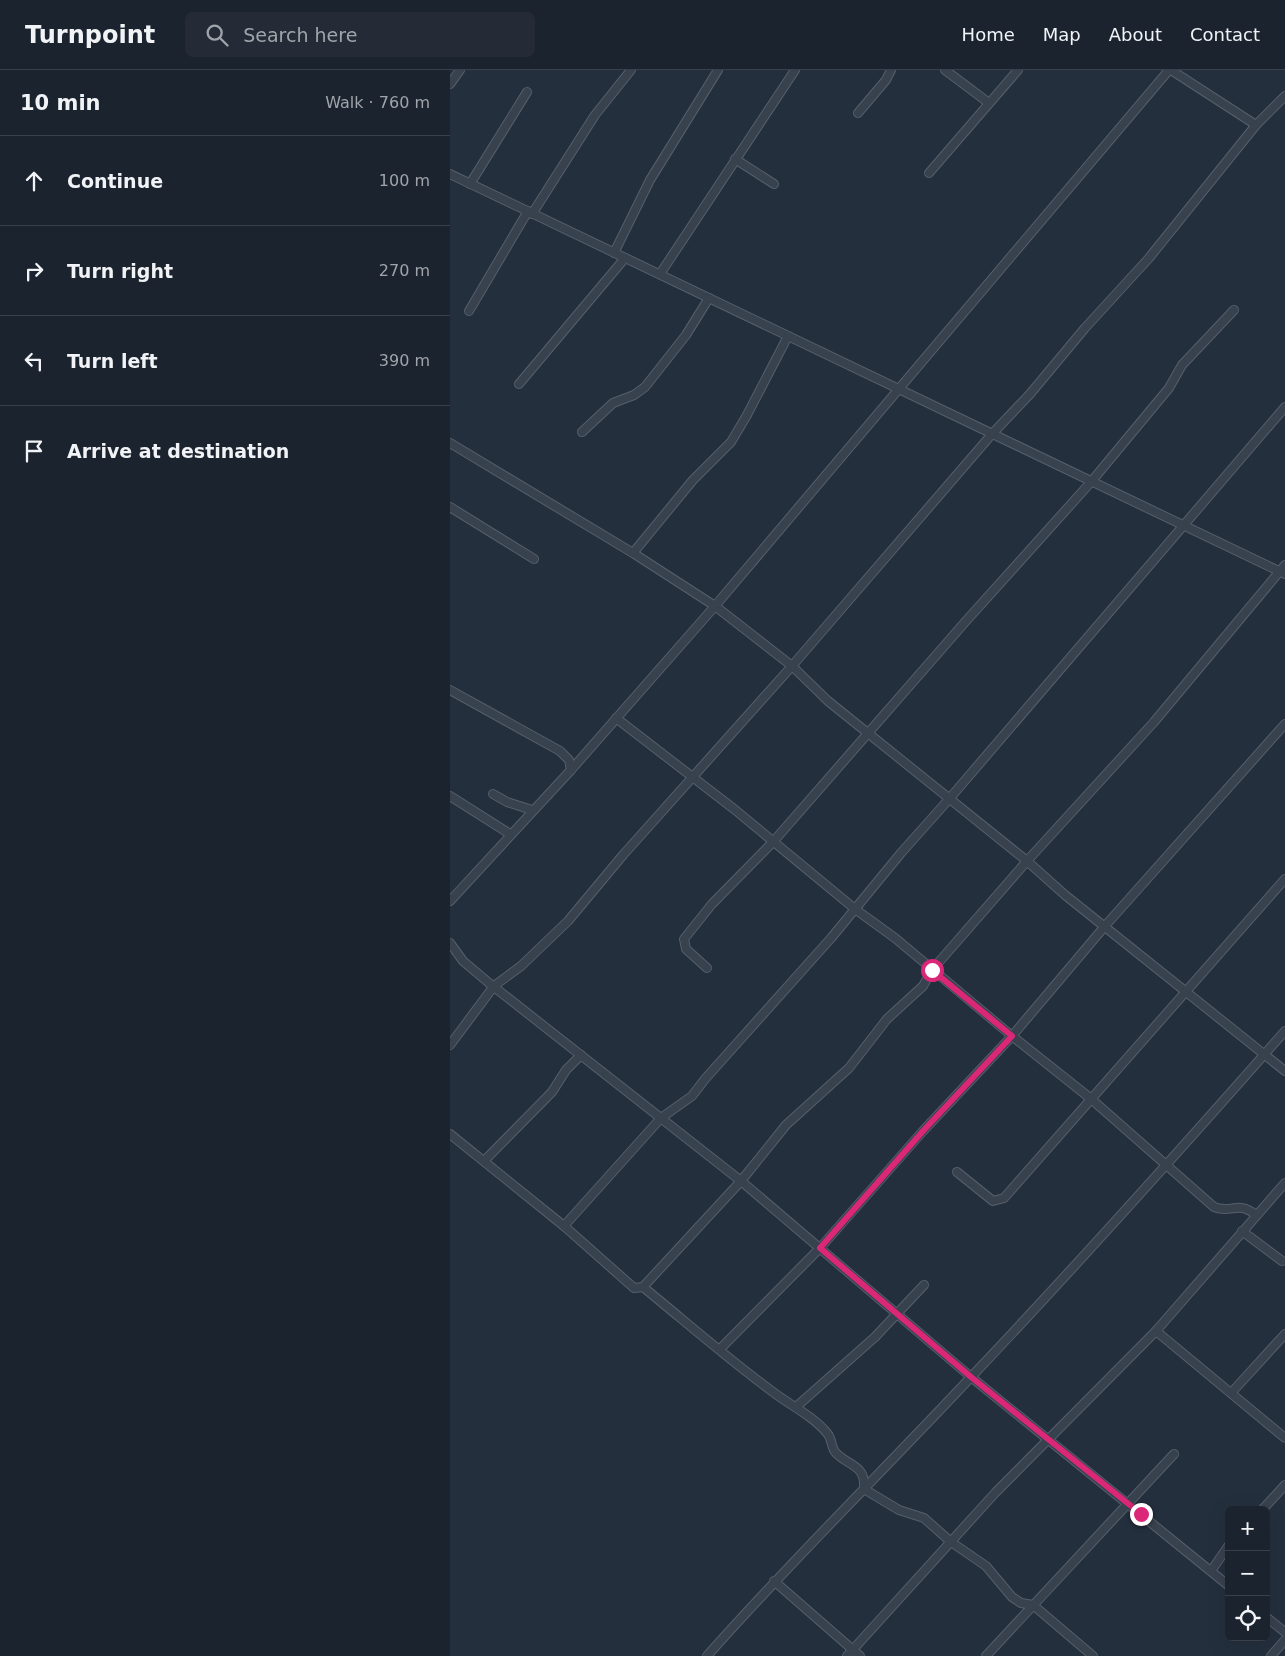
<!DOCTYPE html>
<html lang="en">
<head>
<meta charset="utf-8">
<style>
	body { margin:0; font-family:"DejaVu Sans",sans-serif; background:#242b36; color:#f1f3f6 }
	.controls { position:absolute; right:15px; bottom:15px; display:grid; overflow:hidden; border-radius:8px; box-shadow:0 5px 20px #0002 }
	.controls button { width:45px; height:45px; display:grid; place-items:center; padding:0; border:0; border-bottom:1px solid #39404a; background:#1b232e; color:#f1f3f6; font:25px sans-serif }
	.stop { position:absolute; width:15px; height:15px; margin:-11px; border:4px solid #db2777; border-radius:50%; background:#fff }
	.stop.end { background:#db2777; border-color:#fff; box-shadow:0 1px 5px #0008 }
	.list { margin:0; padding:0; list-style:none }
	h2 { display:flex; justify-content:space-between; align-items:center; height:65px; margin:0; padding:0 20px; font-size:21px }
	h2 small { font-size:16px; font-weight:400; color:#a0a4aa }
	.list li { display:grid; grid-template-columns:32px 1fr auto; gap:15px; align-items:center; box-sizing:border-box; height:90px; padding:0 20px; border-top:1px solid #39404a }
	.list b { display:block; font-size:19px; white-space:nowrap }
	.list em { font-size:16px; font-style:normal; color:#a0a4aa }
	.icon { flex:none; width:28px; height:28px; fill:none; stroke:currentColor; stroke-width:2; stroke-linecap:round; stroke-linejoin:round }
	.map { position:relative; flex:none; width:835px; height:1586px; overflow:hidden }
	header { display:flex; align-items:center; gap:30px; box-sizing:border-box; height:70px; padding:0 25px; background:#1b232e; border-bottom:1px solid #39404a }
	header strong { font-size:24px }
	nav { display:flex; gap:28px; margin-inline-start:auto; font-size:18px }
	.search { width:350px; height:45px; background:#242b36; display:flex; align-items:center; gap:12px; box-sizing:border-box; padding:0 18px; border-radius:8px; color:#a0a4aa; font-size:19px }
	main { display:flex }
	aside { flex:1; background:#1b232e }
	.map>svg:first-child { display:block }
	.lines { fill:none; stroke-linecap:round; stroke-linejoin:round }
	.minor-casing { stroke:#565f6c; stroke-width:10 }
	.minor { stroke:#38414e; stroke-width:8 }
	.route { stroke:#db2777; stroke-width:6 }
</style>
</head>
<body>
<header>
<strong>Turnpoint</strong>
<div class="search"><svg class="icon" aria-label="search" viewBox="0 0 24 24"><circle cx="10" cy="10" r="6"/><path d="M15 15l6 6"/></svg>Search here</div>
<nav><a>Home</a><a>Map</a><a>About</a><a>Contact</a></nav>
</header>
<main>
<aside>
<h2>10 min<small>Walk · 760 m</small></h2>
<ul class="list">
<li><svg class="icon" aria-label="ahead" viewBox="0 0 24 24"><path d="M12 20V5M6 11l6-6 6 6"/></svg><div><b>Continue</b></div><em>100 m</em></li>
<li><svg class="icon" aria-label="right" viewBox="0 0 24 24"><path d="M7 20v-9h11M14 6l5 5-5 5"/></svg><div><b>Turn right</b></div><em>270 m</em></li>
<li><svg class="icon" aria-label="left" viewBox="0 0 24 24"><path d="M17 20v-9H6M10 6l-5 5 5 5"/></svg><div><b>Turn left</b></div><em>390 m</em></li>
<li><svg class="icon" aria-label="arrive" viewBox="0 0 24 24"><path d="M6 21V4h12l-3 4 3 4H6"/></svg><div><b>Arrive at destination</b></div></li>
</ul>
</aside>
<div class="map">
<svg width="835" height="1586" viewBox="0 0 835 1586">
	<rect width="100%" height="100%" fill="#242f3e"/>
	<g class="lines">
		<g class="minor-casing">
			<g id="minor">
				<polyline points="495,0 539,33"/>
				<polyline points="721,0 806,55"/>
				<polyline points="0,14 10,0"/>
				<polyline points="408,43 436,10 441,0"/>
				<polyline points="285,89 324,114"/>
				<polyline points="479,103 568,0"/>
				<polyline points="0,104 835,504"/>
				<polyline points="20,114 77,22"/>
				<polyline points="82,144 145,45 181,0"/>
				<polyline points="164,183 200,110 268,0"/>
				<polyline points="210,204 345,0"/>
				<polyline points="19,241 78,141"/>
				<polyline points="69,314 175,188"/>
				<polyline points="132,362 163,333 184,325 195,317 236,265 259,228"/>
				<polyline points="0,373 183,483 265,536 342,596 378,631 577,791 615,825 835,1001"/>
				<polyline points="0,437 84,489"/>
				<polyline points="183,483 243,410 281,372 297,345 338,266"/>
				<polyline points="0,620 110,681 119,690 121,700"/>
				<path d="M166,648L284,739L405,839L445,868L562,966L640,1028L764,1137C782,1144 788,1130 806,1145"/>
				<polyline points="43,724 57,732 82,740"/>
				<polyline points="0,726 60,764"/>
				<polyline points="0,831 121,700 265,536 719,0"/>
				<polyline points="0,873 13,891 39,913 291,1111 521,1307 779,1516"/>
				<polyline points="257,898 236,879 234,869 262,834 323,772 516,551 641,412 719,318 732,295 784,240"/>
				<polyline points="0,975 44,916 71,896 118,851 173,785 342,596 542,364 580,324 635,258 699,188 806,55 835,26"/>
				<polyline points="0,1064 114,1156 184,1218 193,1217 291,1111 336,1055 399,998 437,949 473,916 482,900 577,791 704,652 835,495"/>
				<polyline points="35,1090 102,1022 116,1000 131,985"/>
				<polyline points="507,1102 543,1131 554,1128 835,809"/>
				<polyline points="114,1156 211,1048 242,1026 255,1009 382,867 451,783 500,728 835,337"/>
				<polyline points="792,1161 832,1191"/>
				<path d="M193,1217C236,1252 278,1289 323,1322C340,1335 363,1346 377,1363C382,1368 381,1378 386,1383C400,1397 416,1395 414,1419L449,1440L474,1448L501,1472L536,1496L562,1527L571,1533L583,1535L643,1586"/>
				<polyline points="706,1261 835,1368"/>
				<polyline points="270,1279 370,1178 473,1061 562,966 655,856 835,654"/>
				<polyline points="782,1322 835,1264"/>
				<polyline points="346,1337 425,1267 474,1215"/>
				<polyline points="812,1440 835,1415"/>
				<polyline points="761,1501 779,1475"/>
				<polyline points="324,1511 410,1586"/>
				<polyline points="816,1547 835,1562"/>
				<path d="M257,1586C342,1490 434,1400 522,1306C629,1193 732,1078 835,961"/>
				<polyline points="397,1586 546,1422 706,1261 835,1113"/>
				<polyline points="536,1586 724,1384"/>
				<polyline points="821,1586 835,1570"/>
			</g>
		</g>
		<use href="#minor" class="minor"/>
	</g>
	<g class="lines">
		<polyline class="route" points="482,900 562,966 473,1061 370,1178 521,1307 691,1444"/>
	</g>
</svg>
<div class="controls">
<button>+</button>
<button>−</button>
<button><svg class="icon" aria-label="locate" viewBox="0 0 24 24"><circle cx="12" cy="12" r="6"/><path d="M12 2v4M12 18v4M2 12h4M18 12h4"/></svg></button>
</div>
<div class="stop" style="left:482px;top:900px"></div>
<div class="stop end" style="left:691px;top:1444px"></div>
</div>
</main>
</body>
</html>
